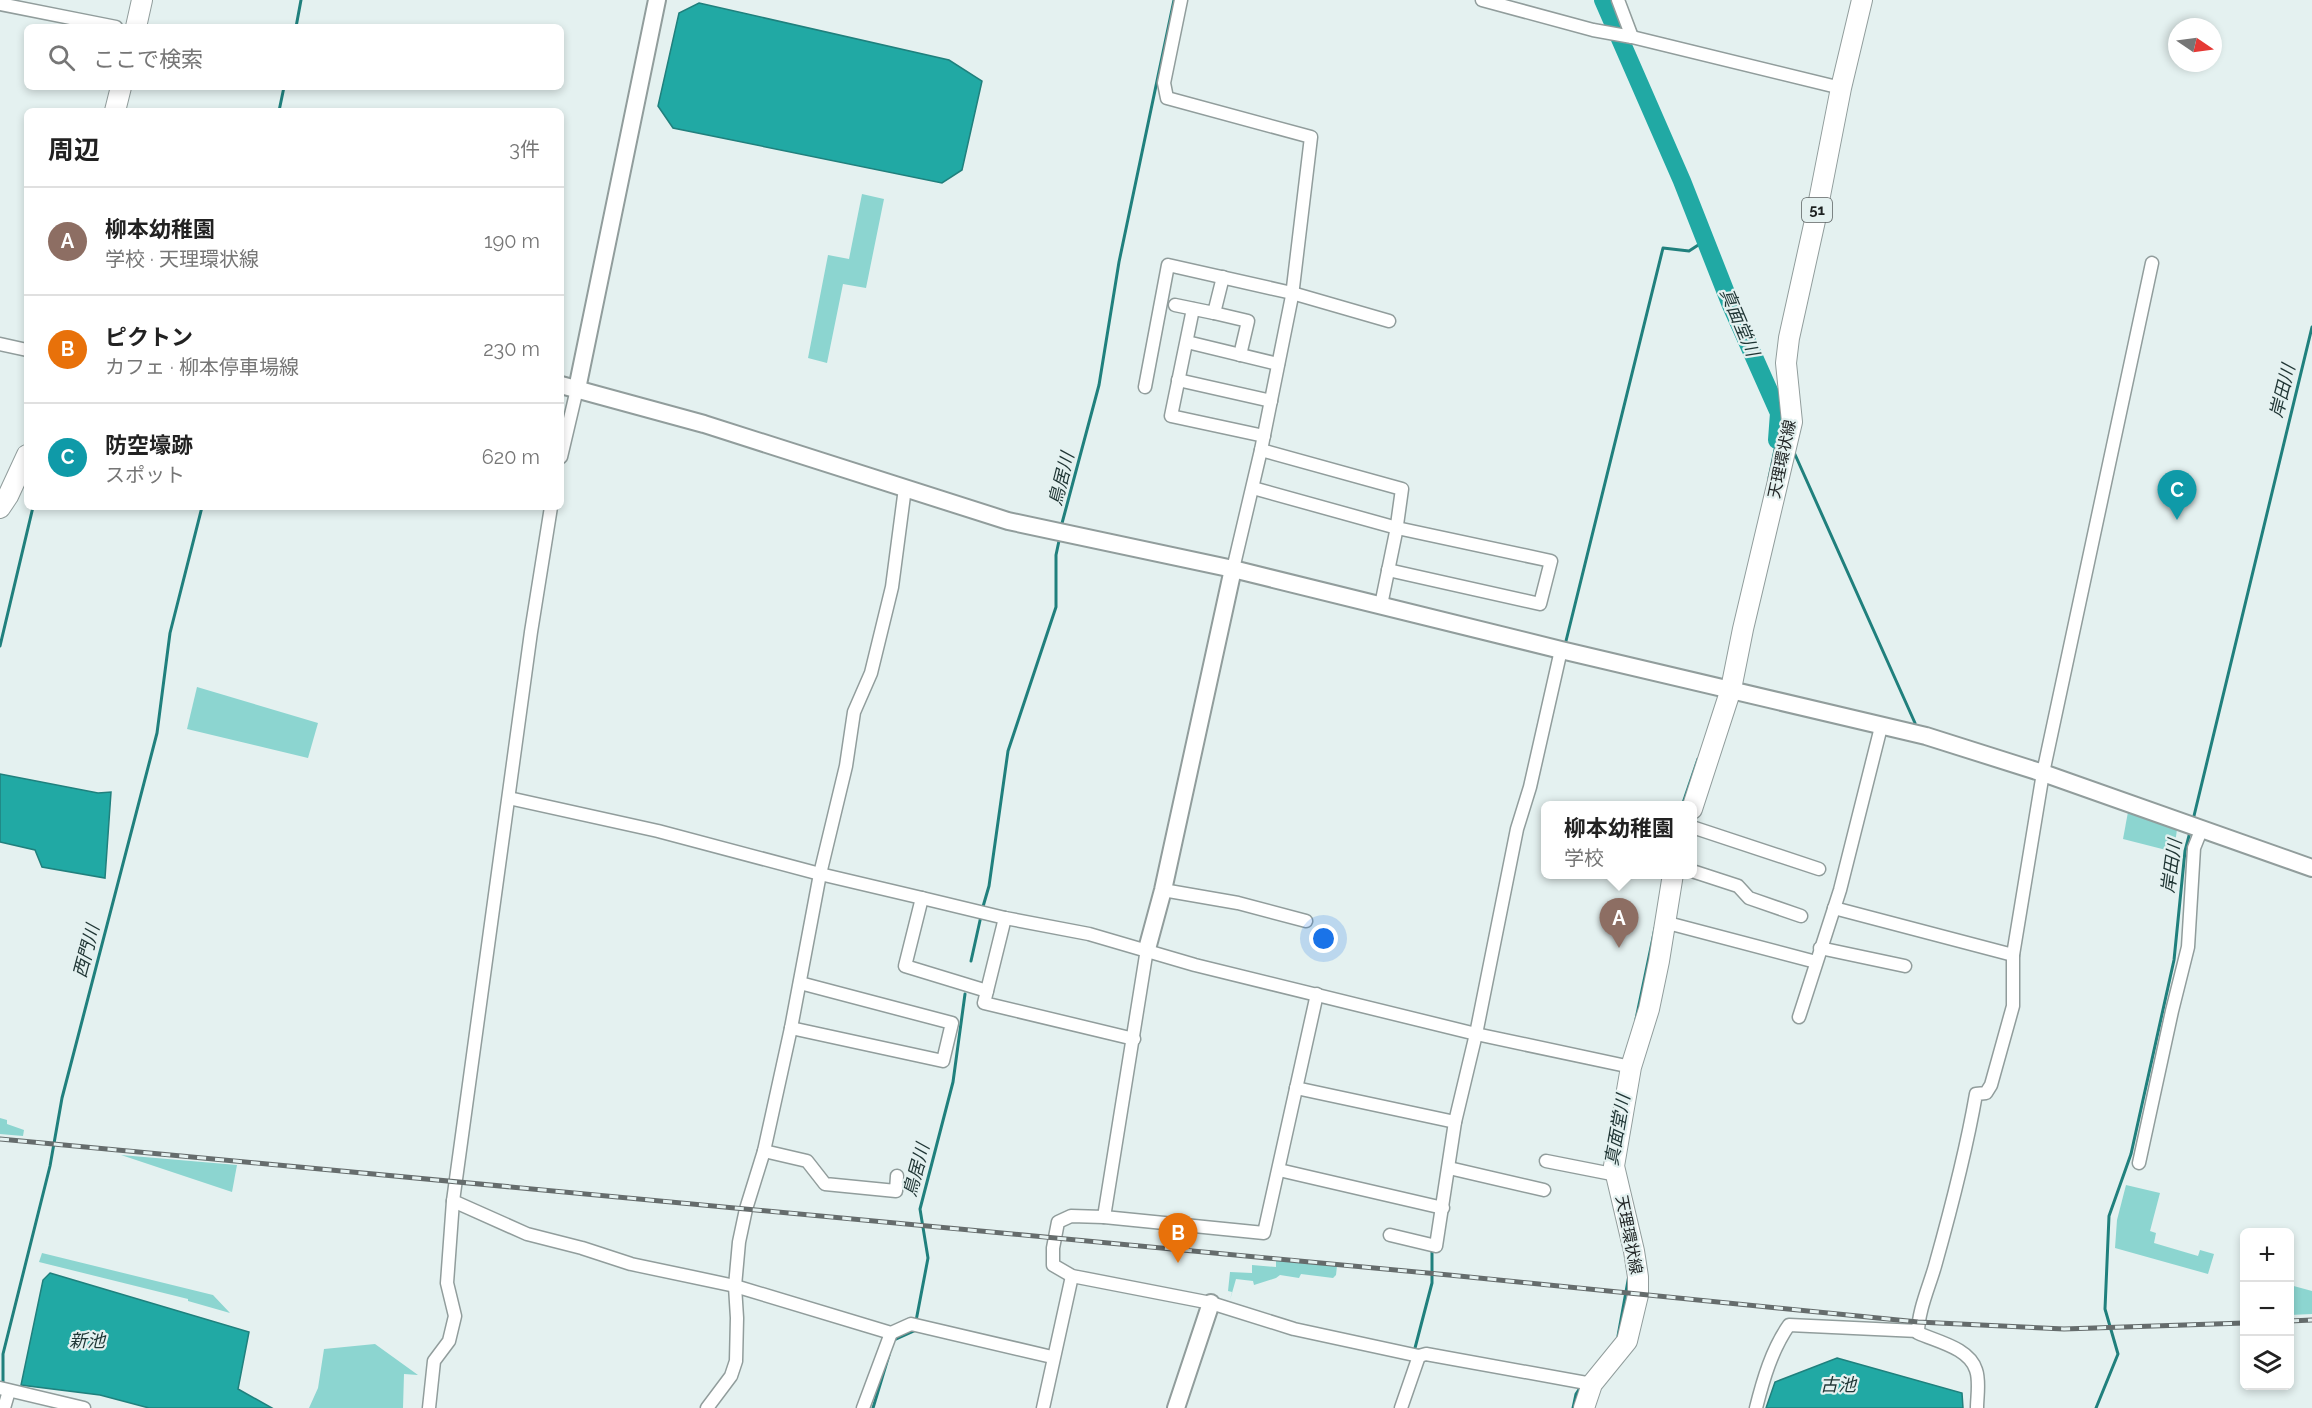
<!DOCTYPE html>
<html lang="ja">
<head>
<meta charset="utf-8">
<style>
	body { margin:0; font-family:Raleway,"Noto Sans JP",sans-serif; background:#f6f6f6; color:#222 }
	.controls { position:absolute; right:18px; bottom:18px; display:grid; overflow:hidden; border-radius:9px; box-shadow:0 3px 9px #0003 }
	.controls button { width:54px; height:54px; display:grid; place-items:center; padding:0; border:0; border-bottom:2px solid #e0e0e0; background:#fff; color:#222; font:30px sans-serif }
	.compass { position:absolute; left:2168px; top:18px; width:54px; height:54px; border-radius:50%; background:#fff; box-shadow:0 3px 9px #0003; rotate:103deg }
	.you { position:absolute; left:1324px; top:939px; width:21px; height:21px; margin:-15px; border:4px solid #fff; border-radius:50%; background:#1a73e8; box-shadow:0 0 0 9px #1a73e833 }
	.badge { display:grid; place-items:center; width:39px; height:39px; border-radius:50%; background:#d93025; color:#fff; font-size:20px; font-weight:700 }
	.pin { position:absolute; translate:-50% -50px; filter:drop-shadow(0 2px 3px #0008) }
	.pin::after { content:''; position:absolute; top:32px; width:21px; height:18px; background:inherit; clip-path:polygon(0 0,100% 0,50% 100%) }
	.popup { position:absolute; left:1541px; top:801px; width:156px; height:78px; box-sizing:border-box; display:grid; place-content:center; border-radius:9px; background:#fff; filter:drop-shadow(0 2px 4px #0005); font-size:20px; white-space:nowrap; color:#767676 }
	.popup b { font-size:22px; color:#222 }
	.popup::after { content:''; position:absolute; left:50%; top:100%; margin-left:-12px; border:12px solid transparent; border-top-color:#fff }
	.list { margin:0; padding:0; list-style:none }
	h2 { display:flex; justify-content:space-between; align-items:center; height:78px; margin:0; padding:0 24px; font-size:26px }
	h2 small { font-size:20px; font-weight:400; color:#767676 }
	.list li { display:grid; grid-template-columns:39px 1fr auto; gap:18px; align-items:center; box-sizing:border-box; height:108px; padding:0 24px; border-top:2px solid #e0e0e0 }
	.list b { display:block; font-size:22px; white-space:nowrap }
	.list p { margin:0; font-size:20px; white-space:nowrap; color:#767676 }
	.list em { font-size:20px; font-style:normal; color:#767676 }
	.icon { flex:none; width:33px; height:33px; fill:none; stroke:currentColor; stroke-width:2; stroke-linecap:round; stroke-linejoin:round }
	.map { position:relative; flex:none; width:2312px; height:1408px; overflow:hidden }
	.search { position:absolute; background:#fff; box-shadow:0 3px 9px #0003; left:24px; top:24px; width:540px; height:66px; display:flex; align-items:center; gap:15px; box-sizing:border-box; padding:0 21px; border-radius:9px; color:#767676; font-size:22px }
	.panel { position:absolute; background:#fff; box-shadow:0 3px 9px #0003; left:24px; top:108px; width:540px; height:402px; border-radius:9px }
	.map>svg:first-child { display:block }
	.green { fill:#8cd5d0 }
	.water { fill:#21a9a4; stroke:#20807d; stroke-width:1.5 }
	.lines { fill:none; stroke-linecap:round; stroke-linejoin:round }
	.stream { stroke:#20807d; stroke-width:3 }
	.river { stroke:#21a9a4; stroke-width:18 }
	.street-casing { stroke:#919d9c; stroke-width:15 }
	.secondary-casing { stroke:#919d9c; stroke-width:20 }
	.primary-casing { stroke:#919d9c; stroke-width:22 }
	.street { stroke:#fff; stroke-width:12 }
	.secondary { stroke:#fff; stroke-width:16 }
	.primary { stroke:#fff; stroke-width:20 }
	.rail-casing { stroke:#656c6c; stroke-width:5 }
	.rail { stroke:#e4f1f0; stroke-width:3; stroke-dasharray:9; stroke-linecap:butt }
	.labels { text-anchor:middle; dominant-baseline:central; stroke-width:4.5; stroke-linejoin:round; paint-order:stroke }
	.shield { fill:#e4f1f0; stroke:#596060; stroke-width:1.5 }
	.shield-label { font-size:15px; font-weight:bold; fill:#1e2222 }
	.street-label { font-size:16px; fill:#1e2222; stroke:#e4f1f0 }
	.water-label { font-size:18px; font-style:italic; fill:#1f3534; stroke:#e4f1f0 }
</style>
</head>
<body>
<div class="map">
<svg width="2312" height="1408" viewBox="0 0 2312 1408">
	<rect width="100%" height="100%" fill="#e4f1f0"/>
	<g class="green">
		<polygon points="862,194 884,199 866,288 843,284 827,363 808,358 828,255 849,259"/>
		<polygon points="197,687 318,723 308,758 187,729"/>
		<polygon points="2128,812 2177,829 2174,852 2123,839"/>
		<polygon points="0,1118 7,1120 7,1124 24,1130 23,1136 0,1134"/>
		<polygon points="121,1155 237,1165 232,1192"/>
		<polygon points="2126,1185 2160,1193 2150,1231 2156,1233 2154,1243 2198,1256 2200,1250 2214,1254 2208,1274 2115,1248 2117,1220"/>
		<polygon points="42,1253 213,1295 230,1313 188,1301 188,1299 39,1262"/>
		<polygon points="1276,1260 1337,1266 1336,1275 1333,1278 1301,1274 1299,1278 1280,1275 1276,1278 1254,1285 1253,1281 1236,1279 1230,1300 1232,1292 1228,1291 1230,1272 1252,1273 1252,1265 1276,1267"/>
		<polygon points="2290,1285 2312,1291 2312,1314 2290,1315"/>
		<polygon points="375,1344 418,1375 404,1374 403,1408 309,1408 318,1388 324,1349"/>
	</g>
	<g class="water">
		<polygon points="699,3 949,60 982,81 962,170 942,183 673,128 658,106 679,13"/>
		<polygon points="0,774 98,793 111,792 105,878 42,867 35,850 0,842"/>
		<polygon points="50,1273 249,1332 238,1389 272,1408 149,1408 100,1395 21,1385 43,1280"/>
		<polygon points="1837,1358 1962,1393 1963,1408 1766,1408 1775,1382"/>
	</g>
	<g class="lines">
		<g class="stream">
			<polyline points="296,27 301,0"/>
			<polyline points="279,111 284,87"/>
			<polyline points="1793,450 1915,723"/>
			<polyline points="1769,478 1777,440"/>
			<polyline points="1061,527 1099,385 1119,262 1174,0"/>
			<polyline points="1565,645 1663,248 1689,251 1706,240"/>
			<polyline points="0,646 33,507"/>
			<polyline points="1682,806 1698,759"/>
			<polyline points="2193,820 2312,327"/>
			<polyline points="982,910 989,886 1008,751 1056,607 1056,555 1060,536"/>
			<polyline points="971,961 981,916"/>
			<polyline points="1636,1019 1655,928"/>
			<polyline points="916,1321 928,1258 920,1209 953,1082 965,994"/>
			<polyline points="1618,1336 1629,1275"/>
			<polyline points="894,1340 914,1331 915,1328"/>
			<polyline points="1415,1348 1432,1283 1432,1249"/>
			<polyline points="3,1385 3,1354 50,1166 62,1098 157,733 170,633 202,507"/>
			<polyline points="873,1408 889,1355"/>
			<polyline points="1573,1408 1576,1394 1582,1385"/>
			<polyline points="2096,1408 2118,1354 2105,1309 2109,1216 2131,1154 2174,960 2185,851 2190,832"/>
		</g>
		<polyline class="river" points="1603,0 1682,181 1730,303 1779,413 1777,440"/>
		<g class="street-casing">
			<g id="street">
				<polyline points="1181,0 1164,83 1167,98 1311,137 1292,296 1261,450 1233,569"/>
				<polyline points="1482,0 1593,30 1632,37 1841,88"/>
				<polyline points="1618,0 1632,37"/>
				<polyline points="0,4 116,27"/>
				<polyline points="1175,305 1214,313 1223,277"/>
				<polyline points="1193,309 1171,416 1264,436"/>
				<polyline points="1214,313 1248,321 1240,355"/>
				<polyline points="1187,342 1278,364"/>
				<polyline points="0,344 27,350"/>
				<polyline points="1178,380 1271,401"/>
				<polyline points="1145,387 1168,265 1292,293 1389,321"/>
				<polyline points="1261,450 1402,489 1396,532 1381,605"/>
				<polyline points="561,457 577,389"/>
				<polyline points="1253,488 1397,528 1551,561 1540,604 1388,570"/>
				<polyline points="509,798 658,831 820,874 922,898 1005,918 1089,934 1195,965 1476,1034 1631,1067"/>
				<polyline points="1692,827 1819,869"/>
				<polyline points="1692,871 1738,886 1749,898 1801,916"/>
				<polyline points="1163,890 1238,903 1306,921"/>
				<polyline points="922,898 905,966 987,991"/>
				<polyline points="1834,908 2013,955"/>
				<polyline points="1005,918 984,1003 1134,1039"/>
				<polyline points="1664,922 1816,962"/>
				<polyline points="1820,948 1905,966"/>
				<polyline points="1147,949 1104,1217 1071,1216 1058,1222 1053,1248 1053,1265 1072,1276 1211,1303 1294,1329 1419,1356 1426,1354 1592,1384"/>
				<polyline points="1799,1017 1840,890 1881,727"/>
				<polyline points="791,1028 943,1061 952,1023 800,983"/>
				<polyline points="1296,1088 1455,1122"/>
				<polyline points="764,1151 807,1161 825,1184 896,1191 897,1176"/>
				<polyline points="1546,1161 1617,1175"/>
				<polyline points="2139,1163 2172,1011 2188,947 2194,848 2202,828"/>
				<polyline points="1449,1168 1544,1190"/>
				<polyline points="1279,1170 1443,1208"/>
				<polyline points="453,1201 527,1234 582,1248 631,1264 735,1286 891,1333 911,1324 1052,1357"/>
				<polyline points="1104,1217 1264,1233 1317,994"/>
				<polyline points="1390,1235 1436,1246 1455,1122 1476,1034 1517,829 1530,787 1561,650"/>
				<polyline points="0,1388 84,1408"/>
				<polyline points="4,1408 9,1391"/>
				<polyline points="429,1408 434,1361 449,1341 455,1316 447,1283 453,1201 531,632 551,507"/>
				<polyline points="707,1408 731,1376 736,1361 737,1318 735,1286 739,1242 746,1209 764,1151 791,1028 820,874 846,766 854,712 871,673 892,587 905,488"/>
				<polyline points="863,1408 891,1333"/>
				<polyline points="1043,1408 1072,1276"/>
				<polyline points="1401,1408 1419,1356"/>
				<path d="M1756,1408C1763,1380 1772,1349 1789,1325L1918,1331"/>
				<path d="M1977,1408C1977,1397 1980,1381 1976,1370C1969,1348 1938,1342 1918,1333C1918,1311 1929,1287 1935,1266C1951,1209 1966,1152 1976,1094L1986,1093L1991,1085L2013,1006V955L2043,773L2152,263"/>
			</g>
		</g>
		<g class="secondary-casing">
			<g id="secondary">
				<polyline points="561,385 704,424 1008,521 1233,569 1561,650 1926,736 2043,773 2312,868"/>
				<polyline points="577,389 657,0"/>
				<polyline points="1147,949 1163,890 1233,569"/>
				<polyline points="1176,1408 1211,1303"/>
			</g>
		</g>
		<g class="primary-casing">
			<g id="primary">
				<polyline points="136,27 142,0"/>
				<polyline points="115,111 121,87"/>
				<polyline points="0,508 8,496 27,455"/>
				<polyline points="1692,809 1731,689 1743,629 1792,422 1786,363 1789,338 1816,216 1841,88 1862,0"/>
				<polyline points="1584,1408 1592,1384 1627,1341 1638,1295 1638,1277 1634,1251 1614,1166 1631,1067 1649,1009 1659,961 1673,874"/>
			</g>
		</g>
		<use href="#street" class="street"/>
		<use href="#secondary" class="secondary"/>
		<use href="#primary" class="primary"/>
		<g class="rail-casing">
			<g id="rail">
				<polyline points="0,1139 1449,1275 1918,1322 2064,1329 2244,1323"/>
				<polyline points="2290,1321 2312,1320"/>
			</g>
		</g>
		<use href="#rail" class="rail"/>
	</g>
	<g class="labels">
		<rect class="shield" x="1802" y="198" width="30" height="24" rx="4.5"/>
		<g class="shield-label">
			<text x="1817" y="210">51</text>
		</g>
		<g class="street-label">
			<text transform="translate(1782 459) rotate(-78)">天理環状線</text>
			<text transform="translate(1629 1235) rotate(79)">天理環状線</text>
		</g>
		<g class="water-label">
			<text transform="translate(1740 322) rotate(67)">真面堂川</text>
			<text transform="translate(2282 391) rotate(-76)">岸田川</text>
			<text transform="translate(1061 479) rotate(-76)">鳥居川</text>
			<text transform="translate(2171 866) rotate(-82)">岸田川</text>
			<text transform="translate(86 951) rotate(-75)">西門川</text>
			<text transform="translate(1617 1130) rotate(-80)">真面堂川</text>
			<text transform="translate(916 1170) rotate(-75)">鳥居川</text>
			<text x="87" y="1340">新池</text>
			<text x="1838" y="1384">古池</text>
		</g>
	</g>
</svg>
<div class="controls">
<button>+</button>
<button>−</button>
<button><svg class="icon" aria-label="layers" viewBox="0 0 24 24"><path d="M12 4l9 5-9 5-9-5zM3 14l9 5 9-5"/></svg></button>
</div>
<svg class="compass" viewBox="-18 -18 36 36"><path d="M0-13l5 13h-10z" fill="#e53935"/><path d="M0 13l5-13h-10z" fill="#767676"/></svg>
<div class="you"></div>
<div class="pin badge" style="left:1619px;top:948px;background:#8d6e63">A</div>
<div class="popup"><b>柳本幼稚園</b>学校</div>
<div class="pin badge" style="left:1178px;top:1263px;background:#e8710a">B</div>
<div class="pin badge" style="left:2177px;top:520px;background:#0f9aa8">C</div>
<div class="search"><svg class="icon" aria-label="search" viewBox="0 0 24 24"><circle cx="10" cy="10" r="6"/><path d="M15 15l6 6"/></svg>ここで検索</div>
<section class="panel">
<h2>周辺<small>3件</small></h2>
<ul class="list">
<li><span class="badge" style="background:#8d6e63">A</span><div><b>柳本幼稚園</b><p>学校 · 天理環状線</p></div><em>190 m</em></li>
<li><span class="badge" style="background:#e8710a">B</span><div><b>ピクトン</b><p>カフェ · 柳本停車場線</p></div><em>230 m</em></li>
<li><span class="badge" style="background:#0f9aa8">C</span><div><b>防空壕跡</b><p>スポット</p></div><em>620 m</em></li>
</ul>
</section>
</div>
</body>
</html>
